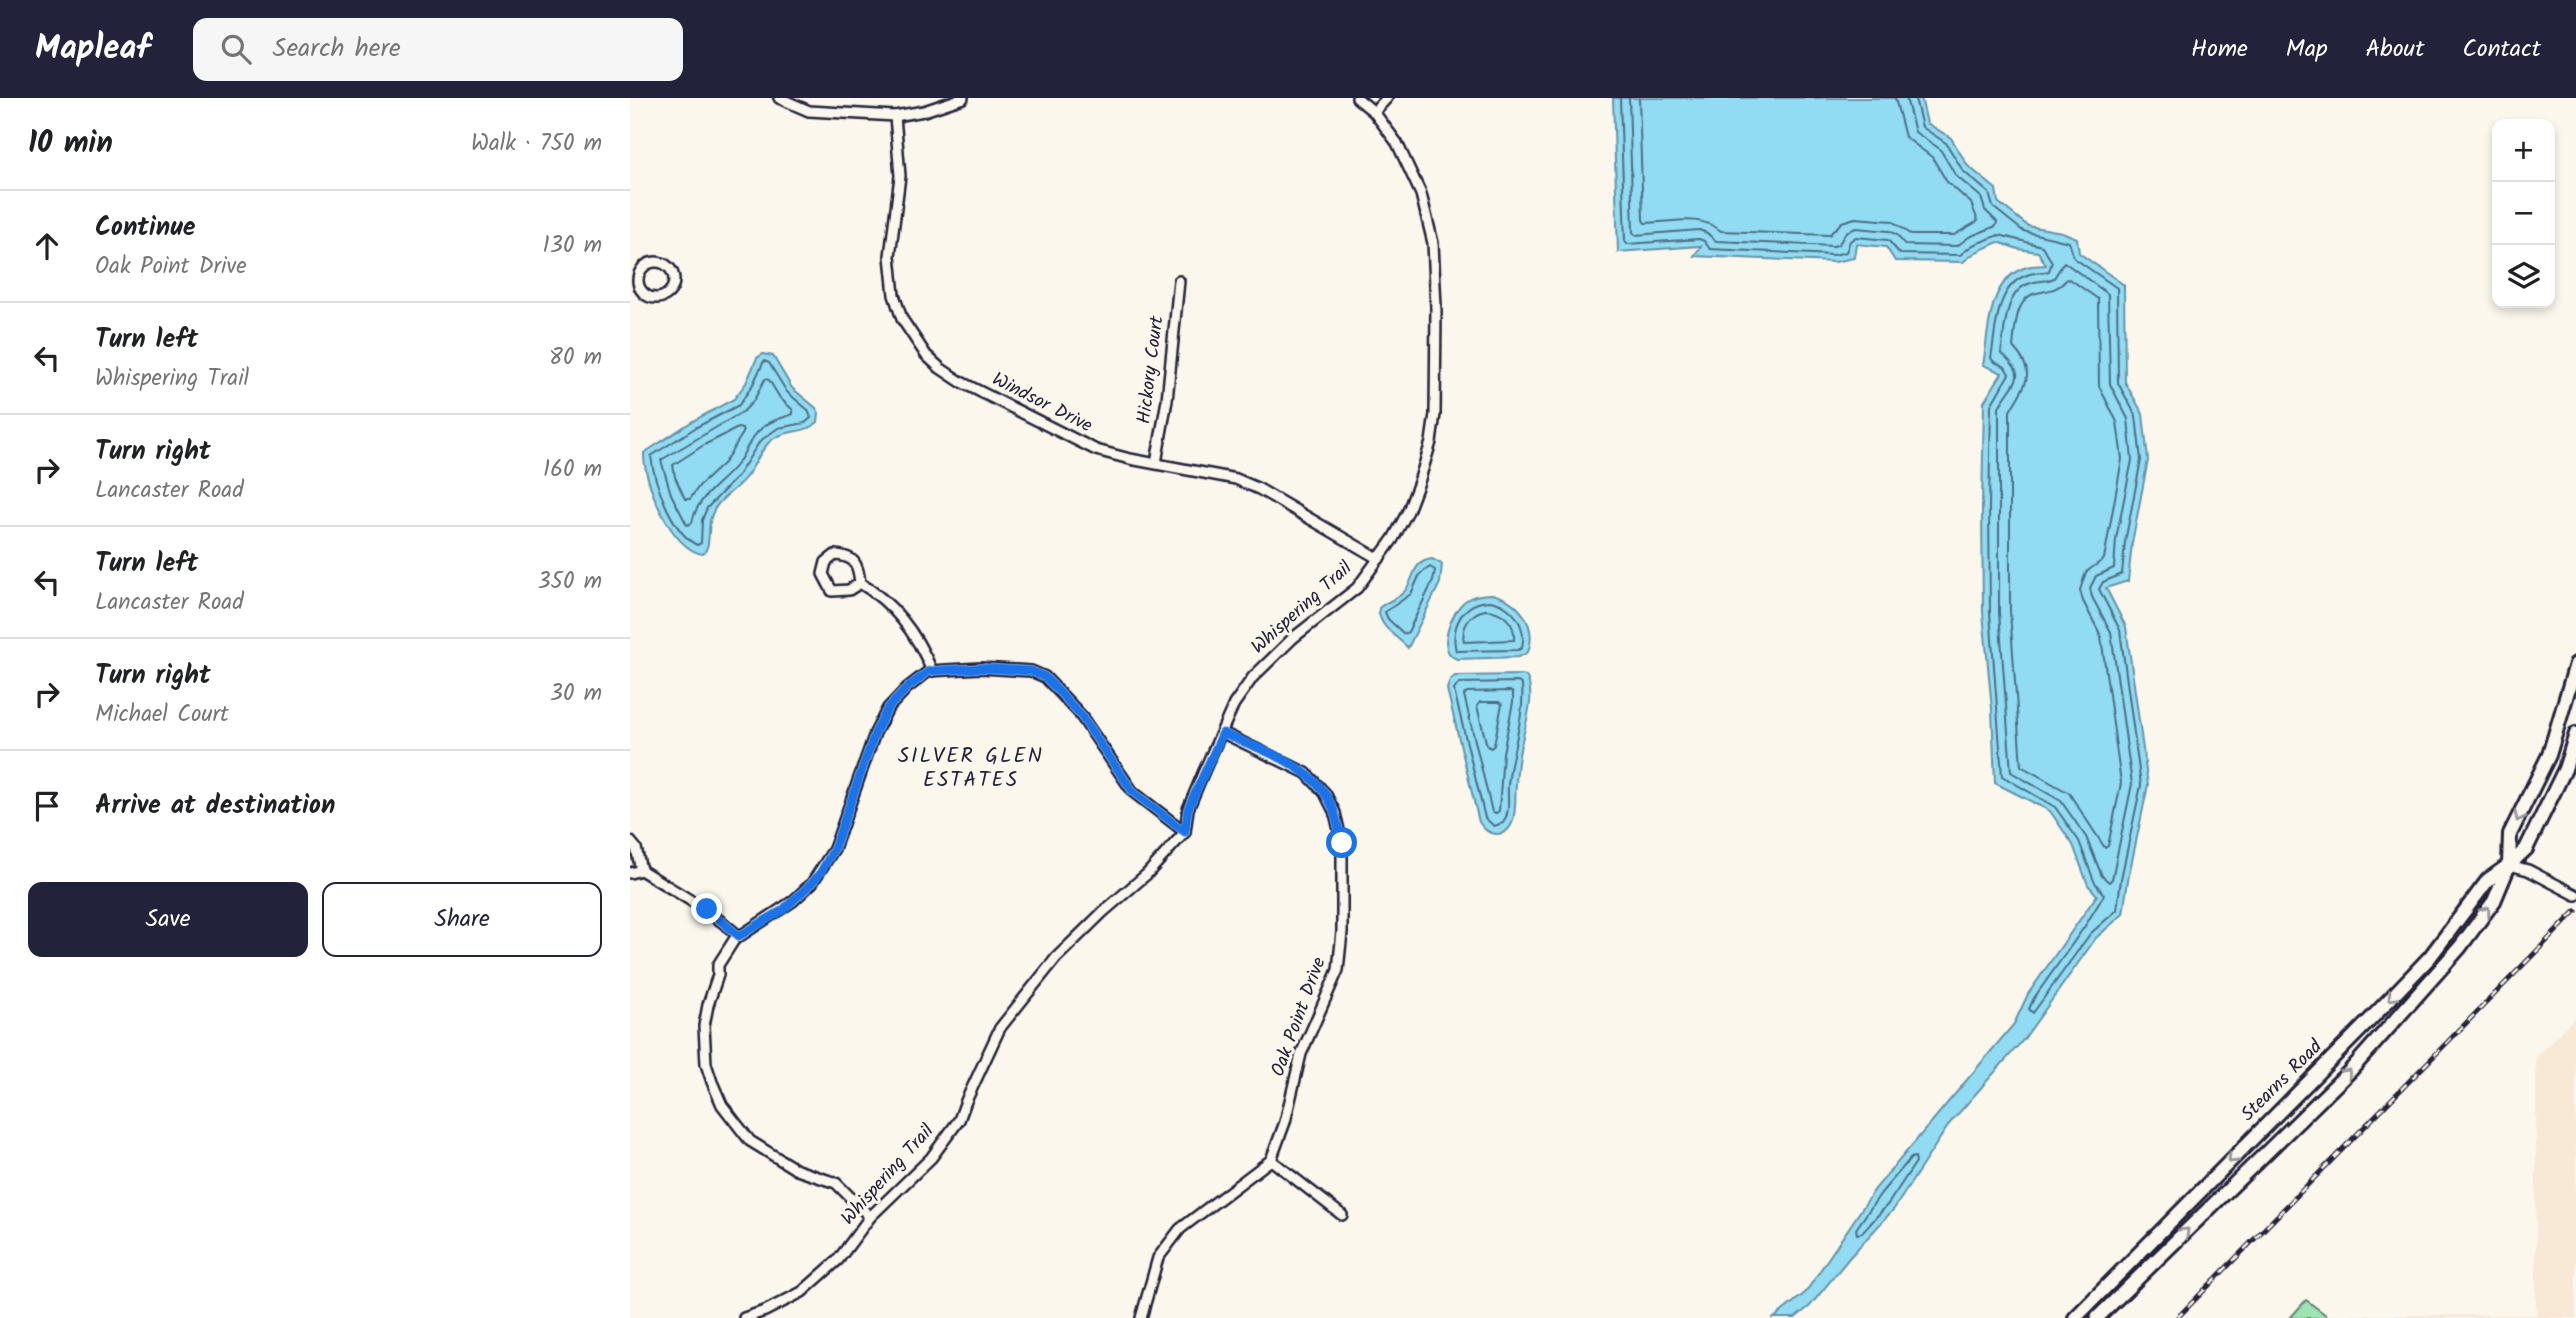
<!DOCTYPE html>
<html lang="en">
<head>
<meta charset="utf-8">
<style>
	body { margin:0; font-family:Kalam,sans-serif; background:#f6f6f6; color:#202124 }
	.controls { position:absolute; right:21px; top:21px; display:grid; overflow:hidden; border-radius:14px; box-shadow:0 4px 10px #0003 }
	.controls button { width:63px; height:63px; display:grid; place-items:center; padding:0; border:0; border-bottom:2px solid #e0e0e0; background:#fff; color:#202124; font:35px sans-serif }
	.stop { position:absolute; width:21px; height:21px; margin:-16px; border:5px solid #1a73e8; border-radius:50%; background:#fff }
	.stop.end { background:#1a73e8; border-color:#fff; box-shadow:0 2px 7px #0008 }
	.list { margin:0; padding:0; list-style:none }
	h2 { display:flex; justify-content:space-between; align-items:center; height:91px; margin:0; padding:0 28px; font-size:30px }
	h2 small { font-size:23px; font-weight:400; color:#757577 }
	.list li { display:grid; grid-template-columns:46px 1fr auto; gap:21px; align-items:center; box-sizing:border-box; height:112px; padding:0 28px; border-top:2px solid #e0e0e0 }
	.list b { display:block; font-size:26px; white-space:nowrap }
	.list p { margin:0; font-size:23px; white-space:nowrap; color:#757577 }
	.list em { font-size:23px; font-style:normal; color:#757577 }
	.actions { display:flex; gap:14px; padding:21px 28px }
	.actions a { flex:1; padding:16px 0; border:2px solid #22223b; border-radius:14px; text-align:center; font-size:24px; color:#22223b }
	.actions .main { background:#22223b; color:#fff }
	.icon { flex:none; width:38px; height:38px; fill:none; stroke:currentColor; stroke-width:2; stroke-linecap:round; stroke-linejoin:round }
	.map { position:relative; flex:none; width:1946px; height:1220px; overflow:hidden }
	header { display:flex; align-items:center; gap:42px; box-sizing:border-box; height:98px; padding:0 35px; background:#22223b; color:#fff }
	header strong { font-size:33px }
	nav { display:flex; gap:38px; margin-inline-start:auto; font-size:24px }
	.search { width:490px; height:63px; background:#f6f6f6; display:flex; align-items:center; gap:18px; box-sizing:border-box; padding:0 24px; border-radius:14px; color:#757577; font-size:26px }
	main { display:flex }
	aside { flex:1; background:#fff }
	.map>svg:first-child { display:block }
	.built { fill:#f8e8d6 }
	.green { fill:#9ee4b1; stroke:#608376; stroke-width:2 }
	.water { fill:#91dcf2; stroke:#6592a9; stroke-width:2 }
	.lines { fill:none; stroke-linecap:round; stroke-linejoin:round }
	.shore { stroke:#4e6c84; stroke-width:2 }
	.minor-casing { stroke:#22223b; stroke-width:14 }
	.secondary-casing { stroke:#22223b; stroke-width:18 }
	.minor { stroke:#fbf7ec; stroke-width:9 }
	.secondary { stroke:#fbf7ec; stroke-width:12 }
	.rail-casing { stroke:#22223b; stroke-width:5 }
	.rail { stroke:#fbf7ec; stroke-width:2.5; stroke-dasharray:8; stroke-linecap:butt }
	.oneway { stroke:#99979c }
	.route { stroke:#1a73e8; stroke-width:9 }
	.labels { text-anchor:middle; dominant-baseline:central; stroke-width:6; stroke-linejoin:round; paint-order:stroke }
	.street-label { font-size:19px; fill:#22223b; stroke:#fbf7ec }
	.neighbourhood-label { font-size:21px; letter-spacing:2px; fill:#22223b; stroke:#fbf7ec }
</style>
</head>
<body>
<header>
<strong>Mapleaf</strong>
<div class="search"><svg class="icon" aria-label="search" viewBox="0 0 24 24"><circle cx="10" cy="10" r="6"/><path d="M15 15l6 6"/></svg>Search here</div>
<nav><a>Home</a><a>Map</a><a>About</a><a>Contact</a></nav>
</header>
<main>
<aside>
<h2>10 min<small>Walk · 750 m</small></h2>
<ul class="list">
<li><svg class="icon" aria-label="ahead" viewBox="0 0 24 24"><path d="M12 20V5M6 11l6-6 6 6"/></svg><div><b>Continue</b><p>Oak Point Drive</p></div><em>130 m</em></li>
<li><svg class="icon" aria-label="left" viewBox="0 0 24 24"><path d="M17 20v-9H6M10 6l-5 5 5 5"/></svg><div><b>Turn left</b><p>Whispering Trail</p></div><em>80 m</em></li>
<li><svg class="icon" aria-label="right" viewBox="0 0 24 24"><path d="M7 20v-9h11M14 6l5 5-5 5"/></svg><div><b>Turn right</b><p>Lancaster Road</p></div><em>160 m</em></li>
<li><svg class="icon" aria-label="left" viewBox="0 0 24 24"><path d="M17 20v-9H6M10 6l-5 5 5 5"/></svg><div><b>Turn left</b><p>Lancaster Road</p></div><em>350 m</em></li>
<li><svg class="icon" aria-label="right" viewBox="0 0 24 24"><path d="M7 20v-9h11M14 6l5 5-5 5"/></svg><div><b>Turn right</b><p>Michael Court</p></div><em>30 m</em></li>
<li><svg class="icon" aria-label="arrive" viewBox="0 0 24 24"><path d="M6 21V4h12l-3 4 3 4H6"/></svg><div><b>Arrive at destination</b></div></li>
</ul>
<div class="actions"><a class="main">Save</a><a>Share</a></div>
</aside>
<div class="map">
<svg width="1946" height="1220" viewBox="0 0 1946 1220">
	<rect width="100%" height="100%" fill="#fbf7ec"/>
	<filter id="ink" filterUnits="userSpaceOnUse"><feTurbulence type="fractalNoise" baseFrequency=".0143" numOctaves="2"/><feDisplacementMap in="SourceGraphic" scale="14" xChannelSelector="R" yChannelSelector="G"/><feConvolveMatrix kernelMatrix="1 2 1 2 8 2 1 2 1" color-interpolation-filters="sRGB"/></filter>
	<g filter="url(#ink)">
		<polygon class="built" points="1946,918 1946,1220 1696,1220 1696,1217 1906,1217 1906,959"/>
		<polygon class="green" points="1676,1202 1696,1217 1696,1220 1660,1220"/>
		<g class="water">
			<path d="M983,0H1291L1297,25L1321,40L1338,68L1366,91L1368,104L1398,128L1432,134L1447,140L1449,155L1494,187L1495,284L1513,316L1518,362L1502,445L1498,483L1476,490L1496,529L1518,687L1498,782L1493,816L1466,840L1394,941L1320,1025L1264,1111L1219,1160L1180,1208L1165,1220H1144L1175,1195L1245,1091L1384,926L1398,896L1467,797L1458,787L1443,747L1420,713L1365,685L1362,611L1353,515L1352,409L1354,304L1372,275L1353,267C1359,235 1357,183 1394,170C1401,167 1410,168 1416,167L1408,154L1388,151L1368,144L1346,154L1333,164L1265,163L1256,149L1226,146L1224,160L1205,164L1064,158L1071,148L988,154Z"/>
			<path d="M133,256L143,258L162,290L186,310L189,315L188,324C175,336 157,331 143,341C130,350 125,369 115,380C107,390 96,397 88,406C73,424 84,445 73,456C42,453 13,383 14,355L61,324L104,301L116,285L127,260Z"/>
			<path d="M802,461L812,466L810,485L778,550C768,539 747,528 749,510C756,504 766,501 773,495C786,482 780,464 802,461Z"/>
			<path d="M862,496C888,502 908,527 898,554L889,559L827,561C805,554 821,514 835,503C843,497 852,496 862,496Z"/>
			<path d="M891,577L896,578C906,596 896,624 892,643C888,657 887,671 886,686C884,701 890,736 866,736C857,735 853,730 849,724L817,591L820,582L825,578Z"/>
		</g>
		<g class="lines">
			<g class="shore">
				<path d="M990,0L995,143L997,146L1069,141L1074,143L1080,151L1204,157L1216,154L1220,143L1226,139L1258,142L1270,156L1330,157L1343,147L1369,137L1412,148L1422,164L1419,173C1412,175 1403,174 1397,177C1365,188 1366,233 1361,260L1363,263L1375,269L1379,276L1361,307L1359,409L1360,514L1372,678L1425,709L1449,743L1464,783L1474,797L1455,828L1404,900L1399,911L1403,915L1460,836L1487,812L1491,781L1511,687L1490,532L1469,491L1473,484L1492,476L1495,444L1511,362L1506,318L1488,285L1487,190L1444,160L1439,144L1393,133L1363,109L1359,95L1333,73L1316,45L1292,29L1285,0"/>
				<polyline points="999,0 1003,134 1005,137 1069,132 1077,135 1086,143 1204,148 1209,146 1216,134 1226,130 1259,133 1267,137 1275,147 1327,148 1339,139 1366,128 1367,124 1355,112 1351,99 1326,78 1310,51 1285,34 1276,0"/>
				<path d="M1009,0L1013,122L1015,125C1042,125 1069,115 1091,133L1199,137L1212,124L1225,120L1262,123L1281,137H1324L1348,123L1341,105L1317,84L1302,59L1275,39L1265,0"/>
				<path d="M1434,164L1478,196L1480,286L1498,321L1502,362L1486,441L1484,470L1466,478L1460,490L1462,499L1481,534L1502,686L1482,781L1479,784L1472,778L1456,739L1431,703L1381,674L1369,514V309C1384,282 1400,279 1371,255C1375,233 1374,192 1401,185C1409,182 1416,184 1424,180Z"/>
				<path d="M1437,181L1441,182L1468,201L1469,288L1487,324L1492,361L1474,461L1456,474L1450,492L1453,503L1471,538L1491,685L1478,748L1475,750L1439,695L1391,668L1380,513V313C1395,286 1408,276 1383,249C1385,232 1385,199 1407,195C1420,192 1428,192 1437,181Z"/>
				<path d="M134,263L139,265L157,294L178,312L181,320L175,325L148,330L130,343L107,379L77,410L72,422L71,445L67,447C42,435 24,384 21,358L65,330L109,307L122,288Z"/>
				<path d="M135,281L139,282L150,300L163,312V316C153,320 141,322 133,329C121,338 116,353 108,365C92,386 67,397 62,425L57,427L41,396L31,362L114,313L124,302Z"/>
				<polygon points="108,330 112,331 113,335 94,365 69,388 60,401 55,401 45,379 43,367 74,347"/>
				<polygon points="800,469 805,472 803,483 778,534 774,536 758,521 755,514 781,496 790,476"/>
				<path d="M861,503C883,508 897,527 892,550L888,552L826,553C820,528 833,503 861,503Z"/>
				<path d="M855,512C872,512 886,525 884,542L834,544C831,529 840,515 855,512Z"/>
				<path d="M888,584L892,587C895,620 881,654 878,687C877,700 881,713 873,725L864,728L855,720L824,592L829,585Z"/>
				<polygon points="880,593 883,595 883,604 873,655 869,713 865,716 862,714 834,597 837,594"/>
				<polygon points="850,604 869,604 872,606 864,647 861,650 857,648 847,608"/>
				<polygon points="1285,1059 1286,1064 1258,1106 1232,1135 1227,1136 1226,1131 1251,1095 1281,1060"/>
			</g>
			<g class="minor-casing">
				<g id="minor">
					<polyline points="149,0 179,13 265,18 294,13 333,0"/>
					<polyline points="744,14 757,0"/>
					<polyline points="265,18 270,78 260,158 264,197 272,221 296,257 310,270 331,284 466,352 500,361 606,381 629,391 749,461"/>
					<circle cx="26" cy="182" r="18"/>
					<polyline points="526,365 537,302 549,183"/>
					<path d="M230,485C228,466 225,458 205,457L196,464L193,476L202,493L219,492L230,485C265,506 287,536 302,573"/>
					<polyline points="0,743 6,750 11,772"/>
					<polyline points="1879,767 1898,772 1946,797"/>
					<path d="M0,775L11,772C47,795 76,809 109,838"/>
					<polyline points="641,1062 712,1117"/>
					<polyline points="240,1119 206,1085 167,1072 120,1043 92,1007 82,984 76,966 74,928 78,907 88,877 88,867 104,842 163,803 182,785 204,751 245,635 258,610 277,590 299,573 351,570 401,573 415,579 449,615 503,694 555,734"/>
					<polyline points="114,1220 135,1213 172,1194 208,1162 240,1119 301,1060 329,1022 336,1003 370,930 426,860 473,814 517,776 555,734 558,711 574,673 604,606 623,579 663,540 727,490 763,441 778,413 789,384 801,344 805,316 806,209 803,145 791,96 767,45 744,14 727,0"/>
					<polyline points="511,1220 528,1160 550,1131 641,1062 655,1024 671,956 708,872 712,834 712,745 705,715 695,695 676,675 593,635"/>
				</g>
			</g>
			<g class="secondary-casing">
				<g id="secondary">
					<polyline points="1445,1220 1736,926 1800,859 1858,782 1879,767 1880,736 1919,657 1946,566"/>
					<polyline points="1467,1220 1720,973 1830,849 1864,803 1879,767 1896,751 1935,671 1946,636"/>
				</g>
			</g>
			<use href="#minor" class="minor"/>
			<use href="#secondary" class="secondary"/>
			<g class="rail-casing">
				<polyline id="rail" points="1547,1220 1946,813"/>
			</g>
			<use href="#rail" class="rail"/>
		</g>
		<defs><path id="oneway-chevron" d="M-2-3.5L2.5 0L-2 3.5" fill="none" stroke-width="1.6" stroke-linecap="round" stroke-linejoin="round" transform="scale(1.75)"/></defs>
		<g class="oneway">
			<use href="#oneway-chevron" transform="translate(1889 719) rotate(116)"/>
			<use href="#oneway-chevron" transform="translate(1856 813) rotate(-53)"/>
			<use href="#oneway-chevron" transform="translate(1762 899) rotate(133)"/>
			<use href="#oneway-chevron" transform="translate(1717 975) rotate(-46)"/>
			<use href="#oneway-chevron" transform="translate(1602 1061) rotate(135)"/>
			<use href="#oneway-chevron" transform="translate(1555 1134) rotate(-44)"/>
		</g>
	</g>
	<g class="lines" filter="url(#ink)">
		<path class="route" d="M77,811L109,838L153,812L182,785L191,774L204,751L245,635L258,610L277,590L299,573L351,570L401,573L415,579L449,615L503,694L555,734L558,711L593,635C627,650 671,663 694,694C705,709 708,728 712,745"/>
	</g>
	<g class="labels">
		<g class="street-label">
			<text transform="translate(521 272) rotate(-83)">Hickory Court</text>
			<text transform="translate(412 305) rotate(27)">Windsor Drive</text>
			<text transform="translate(672 510) rotate(-42)">Whispering Trail</text>
			<text transform="translate(669 919) rotate(-70)">Oak Point Drive</text>
			<text transform="translate(1652 983) rotate(-45)">Stearns Road</text>
			<text transform="translate(258 1077) rotate(-48)">Whispering Trail</text>
		</g>
		<g class="neighbourhood-label">
			<text x="341" y="658">SILVER GLEN<tspan x="341" dy="24">ESTATES</tspan></text>
		</g>
	</g>
</svg>
<div class="controls">
<button>+</button>
<button>−</button>
<button><svg class="icon" aria-label="layers" viewBox="0 0 24 24"><path d="M12 4l9 5-9 5-9-5zM3 14l9 5 9-5"/></svg></button>
</div>
<div class="stop" style="left:712px;top:745px"></div>
<div class="stop end" style="left:77px;top:811px"></div>
</div>
</main>
</body>
</html>
